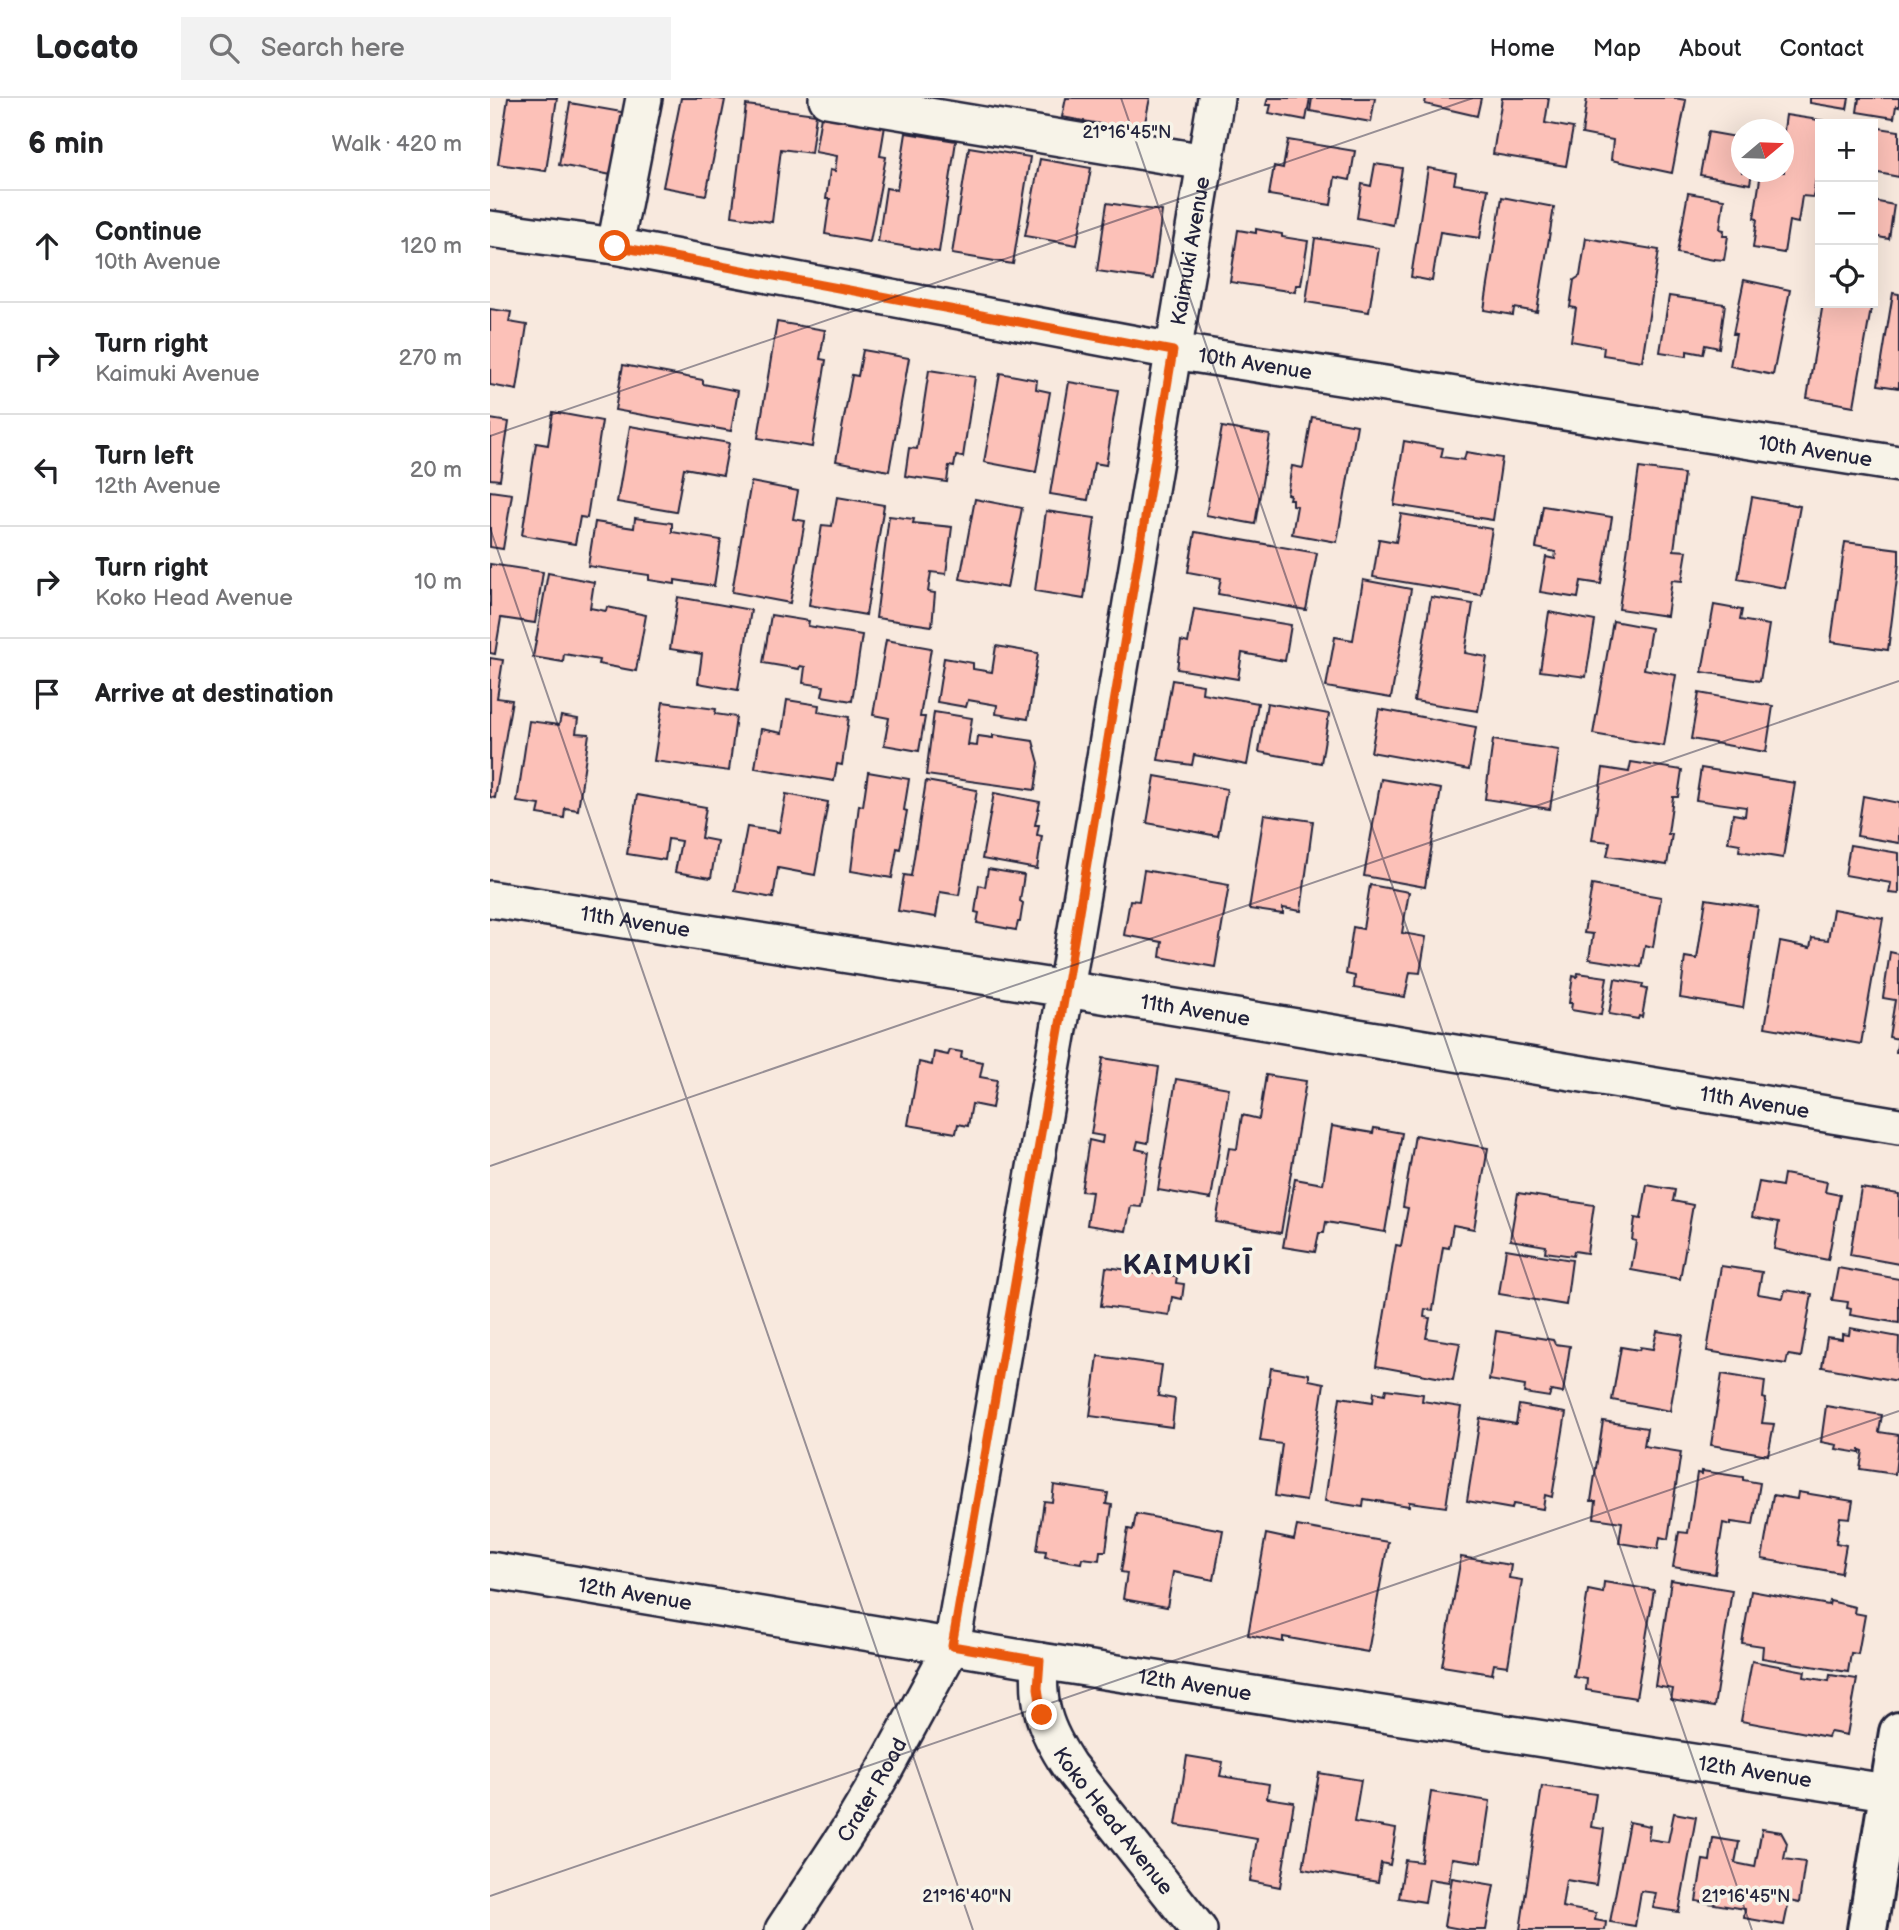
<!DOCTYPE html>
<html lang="en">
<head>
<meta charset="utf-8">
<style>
	body { margin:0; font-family:"Balsamiq Sans",sans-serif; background:#f2f2f2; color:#202124 }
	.controls { position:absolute; right:21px; top:21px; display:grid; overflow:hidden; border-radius:0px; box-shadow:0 7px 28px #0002 }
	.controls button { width:63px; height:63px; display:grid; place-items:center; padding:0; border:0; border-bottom:2px solid #e0e0e0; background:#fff; color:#202124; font:35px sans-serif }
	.compass { position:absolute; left:1241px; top:21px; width:63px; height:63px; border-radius:50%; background:#fff; box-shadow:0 7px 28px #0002; rotate:71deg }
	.stop { position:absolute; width:21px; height:21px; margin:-16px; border:5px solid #ea580c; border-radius:50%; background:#fff }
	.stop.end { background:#ea580c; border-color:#fff; box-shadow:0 2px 7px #0008 }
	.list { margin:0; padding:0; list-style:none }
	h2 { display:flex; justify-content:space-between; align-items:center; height:91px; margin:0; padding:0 28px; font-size:30px }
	h2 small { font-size:23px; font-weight:400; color:#757577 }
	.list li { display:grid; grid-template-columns:46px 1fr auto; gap:21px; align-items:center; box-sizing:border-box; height:112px; padding:0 28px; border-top:2px solid #e0e0e0 }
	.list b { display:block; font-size:26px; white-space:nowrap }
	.list p { margin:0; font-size:23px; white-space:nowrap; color:#757577 }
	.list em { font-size:23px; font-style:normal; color:#757577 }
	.icon { flex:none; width:38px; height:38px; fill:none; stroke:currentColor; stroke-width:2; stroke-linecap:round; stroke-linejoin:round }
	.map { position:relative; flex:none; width:1409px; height:1832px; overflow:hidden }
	header { display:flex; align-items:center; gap:42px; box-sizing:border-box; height:98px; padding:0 35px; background:#fff; border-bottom:2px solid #e0e0e0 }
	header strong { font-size:33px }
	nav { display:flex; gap:38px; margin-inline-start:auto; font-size:24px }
	.search { width:490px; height:63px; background:#f2f2f2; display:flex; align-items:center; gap:18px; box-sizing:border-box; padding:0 24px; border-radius:0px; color:#757577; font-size:26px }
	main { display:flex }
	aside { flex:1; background:#fff }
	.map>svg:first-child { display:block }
	.building { fill:#fcc1b8; stroke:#22223b; stroke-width:2 }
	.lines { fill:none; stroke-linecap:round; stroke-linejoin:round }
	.minor-casing { stroke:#22223b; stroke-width:40 }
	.tertiary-casing { stroke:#22223b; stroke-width:44 }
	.minor { stroke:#f7f3e8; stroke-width:35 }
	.tertiary { stroke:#f7f3e8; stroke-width:38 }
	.route { stroke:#ea580c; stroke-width:9 }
	.ticks { fill:none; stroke:#22223b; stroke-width:2; stroke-opacity:0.45 }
	.labels { text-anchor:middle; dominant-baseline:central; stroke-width:7; stroke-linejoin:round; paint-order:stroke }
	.street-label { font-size:21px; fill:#22223b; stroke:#f7f3e8 }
	.district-label { font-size:28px; font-weight:bold; letter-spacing:2px; fill:#22223b; stroke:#f7f3e8 }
	.ticks-label { font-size:18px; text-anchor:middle; fill:#22223b; stroke:#f7f3e8; stroke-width:7; stroke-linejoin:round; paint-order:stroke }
</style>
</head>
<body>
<header>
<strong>Locato</strong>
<div class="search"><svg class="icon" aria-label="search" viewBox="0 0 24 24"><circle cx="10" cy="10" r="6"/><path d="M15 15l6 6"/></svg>Search here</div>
<nav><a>Home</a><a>Map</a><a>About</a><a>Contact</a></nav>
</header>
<main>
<aside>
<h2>6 min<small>Walk · 420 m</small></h2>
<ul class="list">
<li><svg class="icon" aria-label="ahead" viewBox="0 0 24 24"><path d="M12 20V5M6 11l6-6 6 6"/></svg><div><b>Continue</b><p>10th Avenue</p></div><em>120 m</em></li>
<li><svg class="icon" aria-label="right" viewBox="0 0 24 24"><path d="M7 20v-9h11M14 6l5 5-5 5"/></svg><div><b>Turn right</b><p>Kaimuki Avenue</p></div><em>270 m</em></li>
<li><svg class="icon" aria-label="left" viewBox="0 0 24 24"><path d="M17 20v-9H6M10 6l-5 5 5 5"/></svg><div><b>Turn left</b><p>12th Avenue</p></div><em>20 m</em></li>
<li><svg class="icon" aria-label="right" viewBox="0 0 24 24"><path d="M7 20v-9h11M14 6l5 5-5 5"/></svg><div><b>Turn right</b><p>Koko Head Avenue</p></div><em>10 m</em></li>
<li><svg class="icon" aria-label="arrive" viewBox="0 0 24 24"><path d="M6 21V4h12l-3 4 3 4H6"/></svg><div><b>Arrive at destination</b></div></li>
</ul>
</aside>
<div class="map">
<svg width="1409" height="1832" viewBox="0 0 1409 1832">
	<rect width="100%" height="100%" fill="#f8e9de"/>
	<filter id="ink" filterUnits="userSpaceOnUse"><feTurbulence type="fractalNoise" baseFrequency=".0143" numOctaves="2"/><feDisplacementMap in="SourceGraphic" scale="14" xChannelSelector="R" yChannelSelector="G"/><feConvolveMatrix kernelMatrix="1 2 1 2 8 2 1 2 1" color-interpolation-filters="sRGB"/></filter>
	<g filter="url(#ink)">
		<g class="building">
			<polygon points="18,0 67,0 56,73 8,66"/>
			<polygon points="191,0 223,0 235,2 216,97 173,89"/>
			<polygon points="576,0 660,0 653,34 572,19"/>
			<polygon points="778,0 820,0 816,22 779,15 781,7 776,7"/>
			<polygon points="822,0 885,0 881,24 820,13"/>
			<polygon points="936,0 991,0 987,18 935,6"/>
			<polygon points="1012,0 1059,0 1055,25 1083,30 1076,68 1003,56"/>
			<polygon points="1097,0 1184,0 1196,2 1182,75 1121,62 1123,42 1092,36"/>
			<polygon points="1320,0 1359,0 1357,11 1320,5"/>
			<polygon points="1369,0 1409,0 1409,9 1406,8 1404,20 1367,14"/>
			<polygon points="80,5 143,16 132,79 69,67"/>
			<polygon points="256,7 326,16 321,55 291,51 282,124 242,118"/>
			<polygon points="1296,17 1342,24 1341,26 1330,26 1330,55 1323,99 1312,98 1308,125 1299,123 1294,155 1263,150 1267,121 1264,120 1271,74 1294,74 1294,32"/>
			<polygon points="331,18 395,28 390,58 396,59 380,144 335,136 340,101 336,101 340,72 345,73 347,58 325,54"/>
			<polygon points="1383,29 1409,33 1409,79 1383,74"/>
			<polygon points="1218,34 1252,40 1252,74 1262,74 1260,86 1210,77"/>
			<polygon points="416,35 466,43 449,154 388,144 396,90 407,92"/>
			<polygon points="798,42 865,53 860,82 845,79 841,107 779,97 784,68 793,70"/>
			<polygon points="479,49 540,59 523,166 462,156"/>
			<polygon points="550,61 601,70 587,147 535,138"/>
			<polygon points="885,66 912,70 903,127 867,120 872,86 881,88"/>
			<polygon points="938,70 966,75 964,86 998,91 990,140 950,134 942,183 921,179"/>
			<polygon points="1198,95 1234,101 1230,131 1234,132 1233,138 1238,138 1234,162 1224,161 1224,162 1187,155"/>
			<polygon points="1012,99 1064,109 1047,214 1024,210 1023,217 994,212"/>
			<polygon points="1383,103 1404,107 1399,141 1383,138"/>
			<polygon points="617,105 672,113 663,181 607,173"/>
			<polygon points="766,131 792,136 792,139 818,143 811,187 806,187 805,194 740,184 748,132 766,135"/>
			<polygon points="825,140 889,150 879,214 816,204"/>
			<polygon points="1096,140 1169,152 1152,263 1113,257 1114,249 1081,243 1086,210 1080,209 1084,182 1090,178"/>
			<polygon points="1254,182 1300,192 1283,277 1240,268 1246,236 1243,236"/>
			<polygon points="1403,195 1409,196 1409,290 1388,287"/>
			<polygon points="1179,198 1235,206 1229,250 1215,247 1213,256 1197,253 1197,258 1170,254"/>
			<polygon points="1333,205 1382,205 1364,308 1317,300"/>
			<polygon points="0,211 21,214 19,224 37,227 27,292 0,287"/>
			<polygon points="287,224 335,232 330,261 336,262 322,349 268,340"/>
			<polygon points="373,252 419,260 399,373 346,363 362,277 368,278"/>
			<polygon points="133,267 213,282 213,286 248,293 241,333 125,312"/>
			<polygon points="439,272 485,279 473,359 466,358 464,369 459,368 457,384 415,378 419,350 427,351"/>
			<polygon points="510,275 547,282 546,291 560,294 546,374 494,364"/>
			<polygon points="579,284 628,292 616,367 604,365 598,402 560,396"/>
			<polygon points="63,314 112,323 97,420 90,419 85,446 32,437 46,345 58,347"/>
			<polygon points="822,319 867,327 847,444 802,436 807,408 802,407 802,401 799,401 800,397 797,396 802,368 813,370"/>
			<polygon points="0,321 19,324 10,382 0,381"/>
			<polygon points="140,328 239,345 233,377 194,370 186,414 127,404"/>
			<polygon points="732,329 780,337 765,426 716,417"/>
			<polygon points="914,343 953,350 951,359 974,362 976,354 1012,360 1003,422 904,407"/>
			<polygon points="1149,370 1194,376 1184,452 1197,453 1192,483 1182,482 1177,518 1129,511"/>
			<polygon points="261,384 308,393 303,421 315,423 300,505 242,494"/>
			<polygon points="0,393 22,396 13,451 0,449"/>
			<polygon points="347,399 394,407 376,517 319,507 332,427 342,428"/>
			<polygon points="1262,399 1310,408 1295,490 1248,481"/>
			<polygon points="485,401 532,410 517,490 470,481"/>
			<polygon points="1053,408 1122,419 1111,486 1091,483 1088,500 1050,494 1056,459 1065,461 1066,454 1046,450"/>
			<polygon points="556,413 605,420 594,501 545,493"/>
			<polygon points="911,416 1002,431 991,497 883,479 889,441 906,444"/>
			<polygon points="399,418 424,421 423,425 462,429 456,476 441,474 438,494 445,495 442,528 386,520"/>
			<polygon points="145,420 182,425 182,434 231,442 224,488 185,482 185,486 159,482 159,477 98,468 105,424 144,430"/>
			<polygon points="705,434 827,455 816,512 728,496 731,480 698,474"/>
			<polygon points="1355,444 1409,451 1409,465 1398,552 1341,544"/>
			<polygon points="0,466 53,474 45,525 11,520 5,556 0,555"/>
			<polygon points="58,475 104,484 100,510 116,513 117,509 156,517 146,573 108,566 109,562 74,556 73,564 43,559"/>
			<polygon points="873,482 921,491 901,600 836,589 845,539 863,542"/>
			<polygon points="188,499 261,512 248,592 208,585 212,556 180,551"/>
			<polygon points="941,499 983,506 975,555 997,559 988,613 924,603"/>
			<polygon points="1224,507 1252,512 1250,522 1279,527 1270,583 1212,574"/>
			<polygon points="704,511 801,527 795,563 752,555 748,581 687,571 691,543 698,545"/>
			<polygon points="1059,514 1105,523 1096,579 1050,573"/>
			<polygon points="281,517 319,523 318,528 372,537 362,603 332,598 334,588 313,585 315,569 310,568 309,571 273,565"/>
			<polygon points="1123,523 1161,530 1154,571 1186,577 1174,648 1103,636"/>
			<polygon points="396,542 441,550 430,619 435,619 429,653 394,647 399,620 383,617"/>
			<polygon points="506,548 548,555 538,621 506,616 507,607 478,602 476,609 447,604 454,560 483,565 483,571 502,574"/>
			<polygon points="0,560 13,562 7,600 22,602 5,700 0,699"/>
			<polygon points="682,582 713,587 712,595 768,605 757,667 704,657 702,667 668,662"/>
			<polygon points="1209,595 1283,608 1276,654 1201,641"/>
			<polygon points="297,602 329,607 328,614 359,619 352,667 347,666 344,683 265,670 271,631 292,635"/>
			<polygon points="173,604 226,611 225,616 246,619 239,673 164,663"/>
			<polygon points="777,605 839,616 831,665 769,654"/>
			<polygon points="889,611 986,629 979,672 881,654"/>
			<polygon points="444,614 482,620 478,647 487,648 488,638 503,640 503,637 543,643 549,665 545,692 436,677"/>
			<polygon points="71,618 88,621 86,635 99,636 88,712 75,710 74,720 48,716 50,707 27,704 39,623 69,627"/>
			<polygon points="1003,642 1069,652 1060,711 995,701"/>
			<polygon points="1141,664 1192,672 1188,699 1183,699 1178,736 1182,736 1177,767 1117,758 1120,744 1102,742 1113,670 1139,674"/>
			<polygon points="1211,670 1305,685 1293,760 1249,753 1250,746 1238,744 1243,716 1255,718 1256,709 1206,702"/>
			<polygon points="378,674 419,681 414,712 417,713 410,751 407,750 402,780 361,773 369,707 373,708"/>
			<polygon points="665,678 737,691 728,738 657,725"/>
			<polygon points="891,681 951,691 935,789 874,778"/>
			<polygon points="436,683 487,692 469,797 450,794 446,819 408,813 414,777 421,778"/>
			<polygon points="504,695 550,704 545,727 549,727 547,737 552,738 547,771 492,761"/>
			<polygon points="296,696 338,704 325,777 288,770 283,800 245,793 257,729 289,734"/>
			<polygon points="147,697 216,709 211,740 227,743 221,780 185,774 191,743 178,741 175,762 137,756"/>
			<polygon points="1373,698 1409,705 1409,745 1367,738"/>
			<polygon points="774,716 823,723 811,813 793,810 793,816 759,811"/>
			<polygon points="1360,747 1409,755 1409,796 1399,795 1401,785 1355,777"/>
			<polygon points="498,771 534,777 530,803 533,805 530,824 528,824 526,832 487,825 489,815 485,814 489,787 495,789"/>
			<polygon points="654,772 739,787 725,869 670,859 672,844 634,837 640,802 649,803"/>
			<polygon points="880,787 919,794 912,835 936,839 930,875 920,874 915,899 864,890 865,878 856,876 863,829 873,831"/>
			<polygon points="1102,787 1171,799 1163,849 1155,847 1151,869 1099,861 1103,836 1094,835"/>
			<polygon points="1216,801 1268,809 1253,910 1190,900 1195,859 1207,861"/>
			<polygon points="1343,811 1393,820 1371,946 1275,929 1290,844 1320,850 1322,840 1338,842"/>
			<polygon points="1400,854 1409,856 1409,954 1406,954 1408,941 1399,939 1405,902 1393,900"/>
			<polygon points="1088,875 1117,879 1111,917 1081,912 1082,905 1079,905 1083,878 1087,879"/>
			<polygon points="1125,881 1153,886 1152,890 1157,891 1152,919 1149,918 1148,921 1119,916"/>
			<polygon points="460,952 472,954 471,960 493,964 490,979 507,982 502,1010 482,1006 478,1028 468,1026 466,1035 418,1027 429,964 442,967 444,954 458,957"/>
			<polygon points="613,960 669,969 658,1045 648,1043 646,1051 659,1054 651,1109 641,1108 636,1133 597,1127 602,1094 591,1093 599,1042 612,1045 613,1038 601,1036"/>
			<polygon points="776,977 816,983 791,1135 726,1124 739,1050 747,1051 752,1017 769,1021"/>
			<polygon points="686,981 739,990 721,1101 668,1092"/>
			<polygon points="842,1028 883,1035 884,1030 912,1035 895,1134 836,1124 834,1135 829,1135 825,1154 793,1149 805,1081 833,1086"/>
			<polygon points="925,1037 998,1050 984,1131 963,1127 959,1150 953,1149 943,1212 935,1211 934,1219 940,1220 936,1240 970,1245 963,1282 886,1268 906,1147 911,1148 918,1110 913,1109"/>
			<polygon points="1294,1076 1337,1084 1335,1094 1350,1097 1338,1162 1284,1151 1289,1124 1262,1119 1269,1084 1292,1088"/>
			<polygon points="1157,1087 1185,1092 1183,1103 1203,1107 1190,1181 1141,1172 1146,1143 1142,1142 1145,1120 1151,1121"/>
			<polygon points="1371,1090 1409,1096 1409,1166 1360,1157"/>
			<polygon points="1028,1095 1104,1107 1097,1155 1084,1153 1083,1158 1055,1154 1056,1148 1020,1142"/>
			<polygon points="1016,1151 1082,1162 1076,1207 1009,1196"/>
			<polygon points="1231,1168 1272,1174 1268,1196 1293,1200 1295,1192 1322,1196 1311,1259 1298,1257 1296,1266 1217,1253"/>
			<polygon points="616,1169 687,1178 686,1185 694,1186 692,1201 682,1199 679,1217 611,1208"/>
			<polygon points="1348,1170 1409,1181 1409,1225 1360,1217 1361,1211 1357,1210 1358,1204 1342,1202"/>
			<polygon points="1360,1230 1409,1239 1408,1283 1332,1269 1337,1239 1352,1241 1352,1236 1359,1237"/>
			<polygon points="1006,1233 1063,1242 1065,1246 1080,1248 1073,1295 1061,1293 1059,1299 1034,1295 1035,1288 999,1282"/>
			<polygon points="1167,1233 1193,1237 1180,1313 1122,1302 1131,1249 1149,1252 1150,1249 1163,1251"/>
			<polygon points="608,1258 672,1267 668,1298 685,1301 682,1329 600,1318"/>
			<polygon points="781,1270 819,1276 819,1282 834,1285 816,1403 785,1398 792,1346 770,1343"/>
			<polygon points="1232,1276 1275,1283 1273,1300 1276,1301 1272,1325 1284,1326 1278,1357 1221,1347"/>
			<polygon points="896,1291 933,1296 932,1303 971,1309 956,1409 919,1404 919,1408 874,1401 873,1409 835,1403 850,1299 883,1304 884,1294 895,1296"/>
			<polygon points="1029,1307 1076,1315 1062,1399 1055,1397 1053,1411 1023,1406 1022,1411 977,1403 990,1320 1026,1326"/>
			<polygon points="1336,1308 1392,1317 1389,1334 1409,1337 1405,1376 1370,1371 1373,1353 1370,1352 1370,1355 1346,1351 1347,1347 1331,1344"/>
			<polygon points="1113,1323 1157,1330 1154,1348 1191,1354 1178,1441 1170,1439 1168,1451 1129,1445 1132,1424 1104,1420 1106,1403 1101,1403"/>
			<polygon points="1212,1373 1253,1379 1253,1382 1270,1385 1263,1427 1241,1424 1241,1427 1233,1425 1225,1476 1183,1469 1189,1434 1198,1435 1207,1375 1212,1376"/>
			<polygon points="564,1387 618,1395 616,1406 622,1407 616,1453 610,1453 609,1462 592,1460 591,1465 555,1459 556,1453 547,1452 554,1403 562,1404"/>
			<polygon points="1308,1394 1363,1403 1360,1420 1350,1419 1346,1445 1356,1447 1351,1475 1272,1461 1283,1397 1307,1401"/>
			<polygon points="646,1416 733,1432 724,1482 683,1474 677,1509 633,1501 637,1475 631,1474 638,1431 643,1432"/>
			<polygon points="807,1428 898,1444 878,1554 793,1539 793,1544 758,1537 776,1436 804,1442"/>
			<polygon points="971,1459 1021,1467 1019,1480 1032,1482 1018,1568 1004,1566 1002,1576 952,1568"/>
			<polygon points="1181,1482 1242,1492 1224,1609 1181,1602 1183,1591 1165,1588"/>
			<polygon points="1114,1484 1164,1492 1146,1600 1096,1592 1097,1581 1084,1579 1098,1492 1113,1495"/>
			<polygon points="1261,1493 1339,1507 1340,1503 1365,1509 1364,1515 1375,1517 1368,1556 1361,1555 1358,1574 1272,1560 1273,1548 1252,1545"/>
			<polygon points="1262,1563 1315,1573 1314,1579 1339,1583 1340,1577 1367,1581 1357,1637 1340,1634 1338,1639 1251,1623"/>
			<polygon points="697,1658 733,1664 730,1678 779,1686 777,1700 804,1704 790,1789 760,1783 767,1741 686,1727"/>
			<polygon points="829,1675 871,1682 864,1724 906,1731 900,1767 891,1765 888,1784 813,1771"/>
			<polygon points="1052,1688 1106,1696 1101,1729 1114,1731 1106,1787 1076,1782 1072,1809 1106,1815 1105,1822 1116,1824 1115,1832 1030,1832"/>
			<polygon points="941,1694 1000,1703 991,1764 962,1760 959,1784 939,1781 935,1804 909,1800 915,1762 931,1764"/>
			<polygon points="1184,1715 1206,1719 1189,1814 1163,1810 1166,1795 1151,1793 1145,1828 1120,1824 1139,1724 1160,1728 1158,1741 1178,1744"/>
			<polygon points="1272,1731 1291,1734 1297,1745 1294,1761 1315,1764 1309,1805 1299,1803 1294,1827 1254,1820 1255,1811 1206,1803 1213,1762 1220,1763 1223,1740 1249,1744 1245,1765 1265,1769"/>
			<polygon points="962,1780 1004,1787 996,1832 976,1832 954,1828"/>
		</g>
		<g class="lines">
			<g class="minor-casing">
				<g id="minor">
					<polyline points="337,1 715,64"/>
					<path id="s1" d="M0,131L125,148L683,253L1409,366"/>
					<polyline points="125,148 154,0"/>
					<path id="s2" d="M0,801L576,891L1409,1028"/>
					<path id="s3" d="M0,1472L550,1563L1409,1696"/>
					<path id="s4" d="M550,1563C547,1608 554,1630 579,1668L709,1832"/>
					<path id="s5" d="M293,1832L360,1730L394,1673L462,1548L576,891L726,0"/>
				</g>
			</g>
			<g class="tertiary-casing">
				<polyline id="tertiary" points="1377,1832 1409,1634"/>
			</g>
			<use href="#minor" class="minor"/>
			<use href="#tertiary" class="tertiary"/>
		</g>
	</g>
	<g class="lines" filter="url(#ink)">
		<polyline class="route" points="125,148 683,253 576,891 462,1548 550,1563 548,1590 552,1617"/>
	</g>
	<path class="ticks" d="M631,0L1262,1832M0,338L983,0M0,430L483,1832M0,1068L1409,583M0,1798L1409,1313"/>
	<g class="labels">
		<g class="street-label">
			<text stroke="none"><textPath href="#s5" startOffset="1746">Kaimuki Avenue</textPath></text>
			<text stroke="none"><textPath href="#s1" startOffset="777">10th Avenue</textPath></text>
			<text stroke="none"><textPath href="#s1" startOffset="1344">10th Avenue</textPath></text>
			<text stroke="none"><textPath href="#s2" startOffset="147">11th Avenue</textPath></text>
			<text stroke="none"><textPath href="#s2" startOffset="714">11th Avenue</textPath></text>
			<text stroke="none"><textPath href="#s2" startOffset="1281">11th Avenue</textPath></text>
			<text stroke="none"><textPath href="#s3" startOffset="147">12th Avenue</textPath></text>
			<text stroke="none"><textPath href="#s3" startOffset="714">12th Avenue</textPath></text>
			<text stroke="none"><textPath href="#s3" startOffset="1281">12th Avenue</textPath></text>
			<text stroke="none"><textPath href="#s5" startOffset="166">Crater Road</textPath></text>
			<text stroke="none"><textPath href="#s4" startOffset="182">Koko Head Avenue</textPath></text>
		</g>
		<g class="district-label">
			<text x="698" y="1167">KAIMUKĪ</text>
		</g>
	</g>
	<g class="ticks-label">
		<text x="637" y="40">21°16'45"N</text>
		<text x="477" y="1804">21°16'40"N</text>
		<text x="1256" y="1804">21°16'45"N</text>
	</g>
</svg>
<div class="controls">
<button>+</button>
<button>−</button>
<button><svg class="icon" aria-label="locate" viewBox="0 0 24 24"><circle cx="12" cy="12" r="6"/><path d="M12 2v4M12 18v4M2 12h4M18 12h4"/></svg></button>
</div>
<svg class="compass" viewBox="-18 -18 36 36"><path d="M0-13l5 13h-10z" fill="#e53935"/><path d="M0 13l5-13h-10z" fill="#757577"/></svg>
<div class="stop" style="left:125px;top:148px"></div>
<div class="stop end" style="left:552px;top:1617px"></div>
</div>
</main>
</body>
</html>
